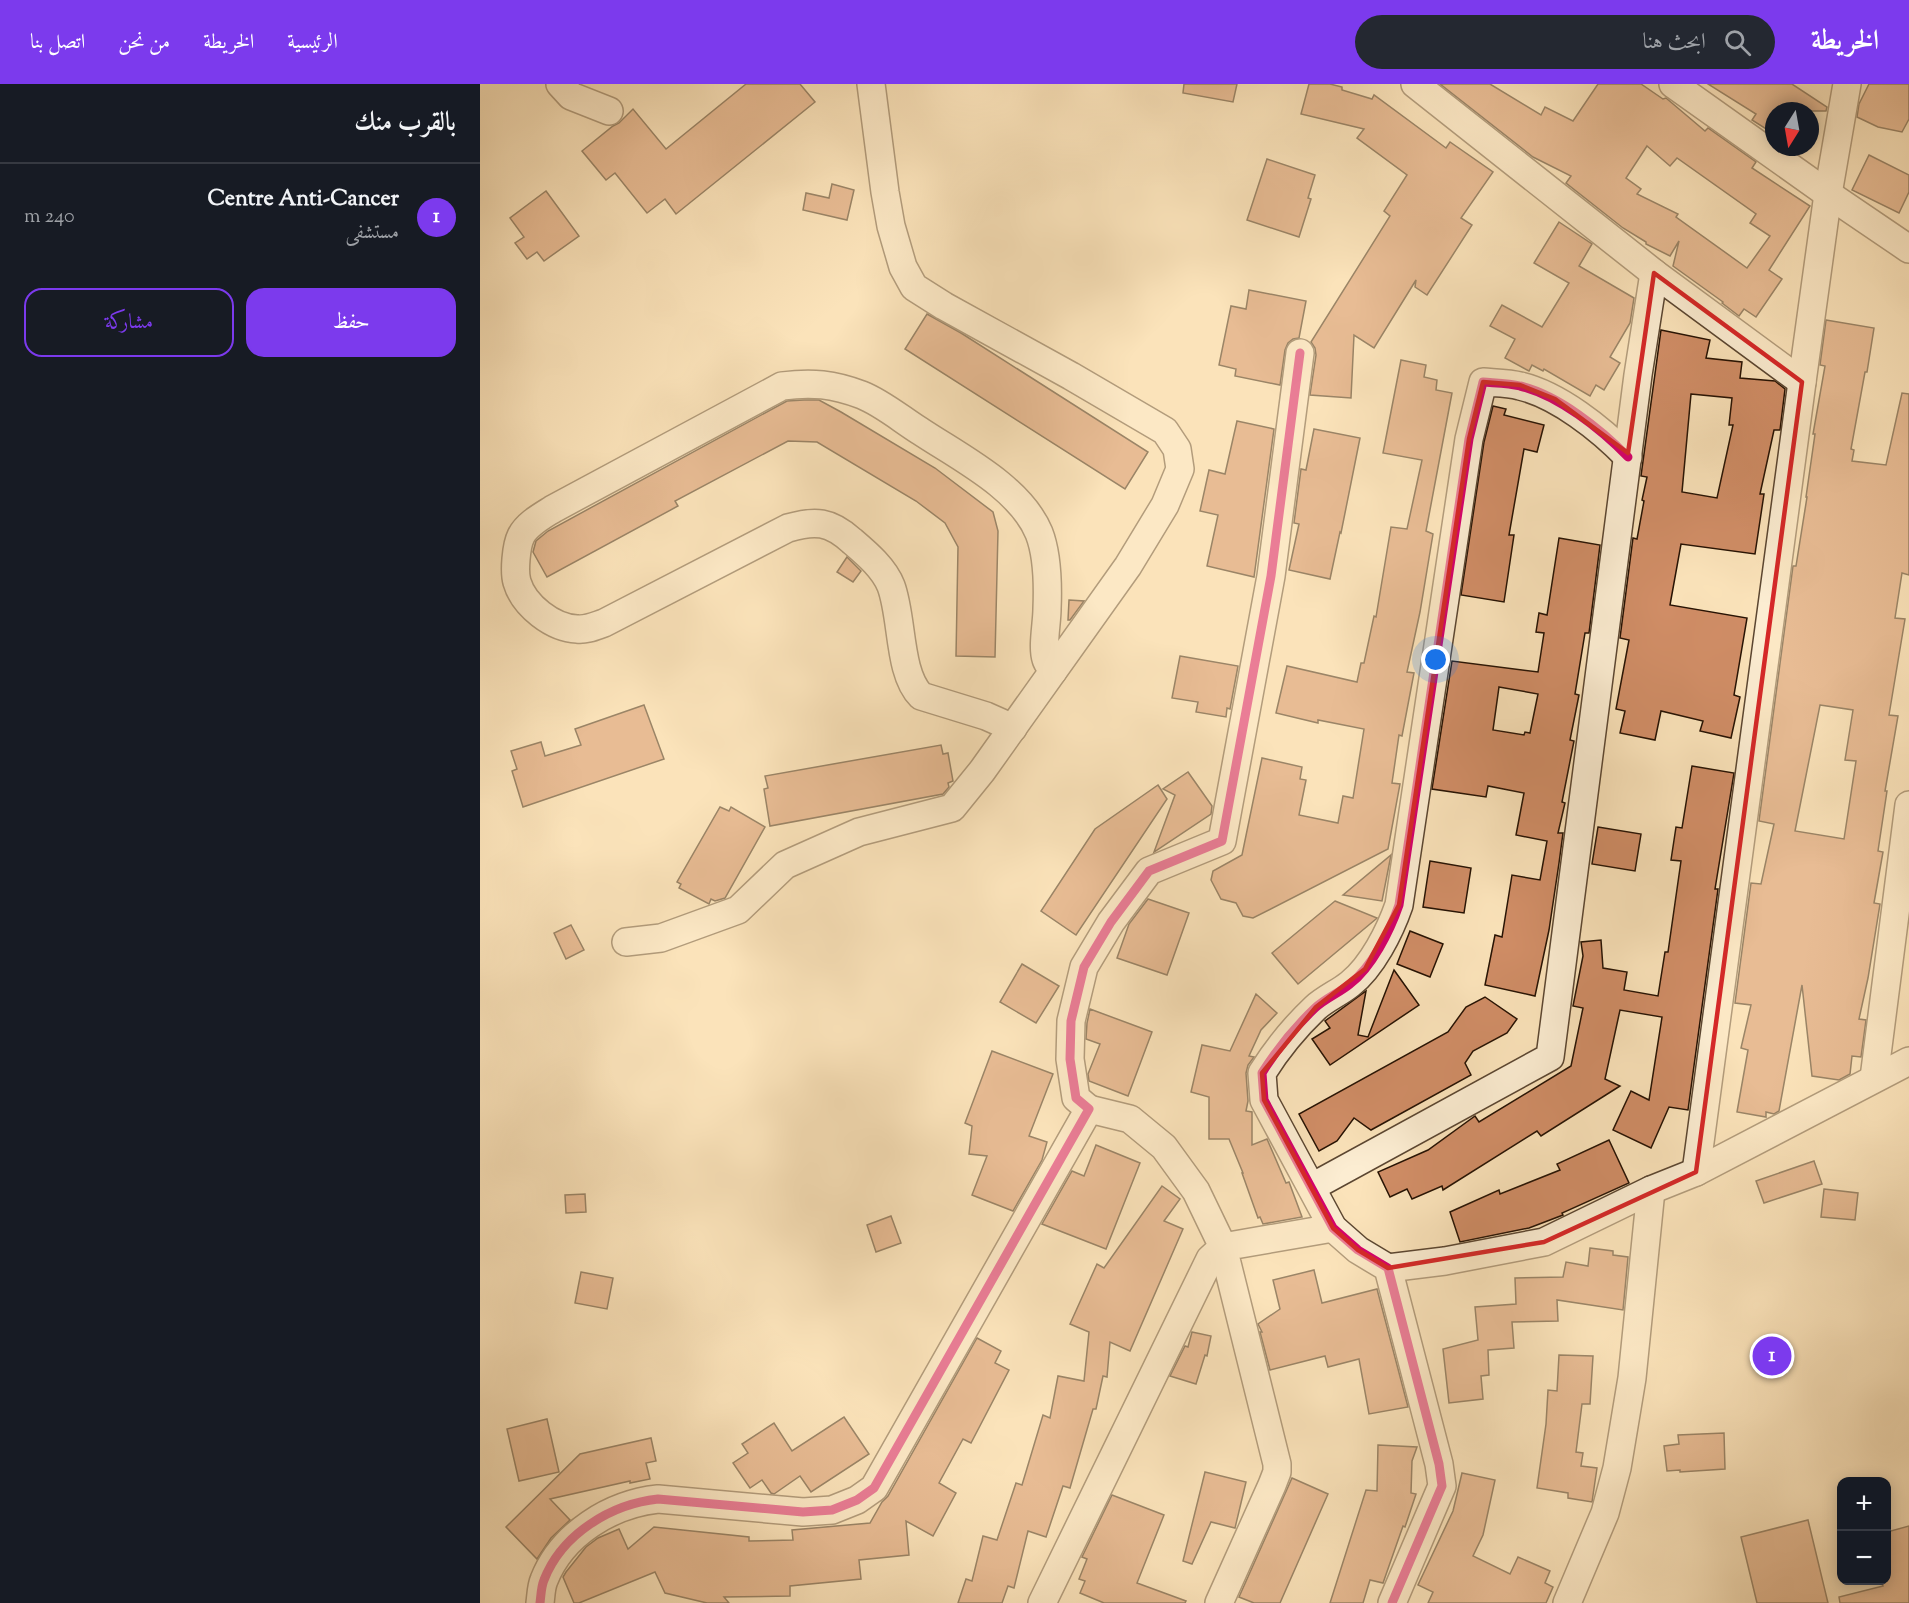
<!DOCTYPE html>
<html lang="ar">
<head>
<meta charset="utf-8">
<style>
	body { margin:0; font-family:"Sorts Mill Goudy",Amiri,serif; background:#242831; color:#f1f3f6; direction:rtl }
	.controls { position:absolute; right:18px; bottom:18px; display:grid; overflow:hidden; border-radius:12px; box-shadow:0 3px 15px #0003 }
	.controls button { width:54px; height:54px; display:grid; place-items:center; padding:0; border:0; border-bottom:2px solid #363941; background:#171b24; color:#f1f3f6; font:30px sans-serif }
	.compass { position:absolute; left:1285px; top:18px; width:54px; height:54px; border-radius:50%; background:#171b24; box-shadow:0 3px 15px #0003; rotate:191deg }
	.you { position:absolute; left:956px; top:576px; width:21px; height:21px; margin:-15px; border:4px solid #fff; border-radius:50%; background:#1a73e8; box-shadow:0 0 0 9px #1a73e833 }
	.badge { display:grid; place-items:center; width:39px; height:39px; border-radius:50%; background:#7c3aed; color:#fff; font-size:20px; font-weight:700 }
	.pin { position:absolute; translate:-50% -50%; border:3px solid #fff; box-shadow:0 2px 6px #0006 }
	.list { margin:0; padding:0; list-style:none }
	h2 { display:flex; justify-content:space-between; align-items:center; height:78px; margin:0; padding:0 24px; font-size:26px }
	h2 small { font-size:20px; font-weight:400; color:#9ea1a6 }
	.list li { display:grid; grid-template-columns:39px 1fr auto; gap:18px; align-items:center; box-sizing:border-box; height:108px; padding:0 24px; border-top:2px solid #363941 }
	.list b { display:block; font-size:22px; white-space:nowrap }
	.list p { margin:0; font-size:20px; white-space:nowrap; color:#9ea1a6 }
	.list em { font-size:20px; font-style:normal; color:#9ea1a6 }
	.actions { display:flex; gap:12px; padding:18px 24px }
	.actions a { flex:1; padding:14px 0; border:2px solid #7c3aed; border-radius:18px; text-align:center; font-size:21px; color:#7c3aed }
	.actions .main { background:#7c3aed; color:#fff }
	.icon { flex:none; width:33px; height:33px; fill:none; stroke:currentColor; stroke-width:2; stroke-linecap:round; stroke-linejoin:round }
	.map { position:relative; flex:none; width:1429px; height:1519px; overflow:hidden; direction:ltr }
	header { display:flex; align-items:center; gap:36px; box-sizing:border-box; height:84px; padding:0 30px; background:#7c3aed; color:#fff }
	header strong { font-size:28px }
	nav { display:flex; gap:33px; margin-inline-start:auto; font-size:21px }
	.search { width:420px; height:54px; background:#242831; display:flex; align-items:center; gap:15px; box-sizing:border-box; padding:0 21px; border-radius:33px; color:#9ea1a6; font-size:22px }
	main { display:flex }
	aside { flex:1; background:#171b24 }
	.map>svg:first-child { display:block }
	.building { fill:#d08d66; stroke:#261203; stroke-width:1.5; fill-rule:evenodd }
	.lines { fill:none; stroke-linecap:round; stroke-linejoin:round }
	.minor-casing { stroke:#5b4631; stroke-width:30 }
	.minor { stroke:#fcedd2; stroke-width:27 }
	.cycleway-casing { stroke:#fcedd2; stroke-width:13 }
	.cycleway { stroke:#d6006c; stroke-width:9 }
	.marked { fill:none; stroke:#d62828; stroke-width:4.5; stroke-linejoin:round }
</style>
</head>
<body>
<header>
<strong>الخريطة</strong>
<div class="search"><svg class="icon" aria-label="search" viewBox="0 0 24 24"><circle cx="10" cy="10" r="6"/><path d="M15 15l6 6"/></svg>ابحث هنا</div>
<nav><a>الرئيسية</a><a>الخريطة</a><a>من نحن</a><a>اتصل بنا</a></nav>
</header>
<main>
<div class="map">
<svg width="1429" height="1519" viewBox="0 0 1429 1519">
	<rect width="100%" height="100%" fill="#fbe3ba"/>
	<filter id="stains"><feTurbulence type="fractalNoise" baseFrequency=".00333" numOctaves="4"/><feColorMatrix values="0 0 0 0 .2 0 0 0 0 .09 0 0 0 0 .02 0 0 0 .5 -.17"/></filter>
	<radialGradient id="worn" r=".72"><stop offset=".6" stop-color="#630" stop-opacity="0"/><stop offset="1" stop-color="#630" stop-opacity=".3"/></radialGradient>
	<g class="building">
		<polygon points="266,0 320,0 335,18 196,130 185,115 167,129 135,89 126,96 102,67 133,42 139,39 153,25 186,65"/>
		<polygon points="704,0 757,0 753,18 703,9"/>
		<polygon points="829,0 850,0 862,3 862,6 892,15 894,11 966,64 970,58 1013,88 981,134 992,141 947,211 935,203 936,196 894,264 874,251 871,314 830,311 836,271 835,264 831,258 910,132 904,127 927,91 877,54 884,45 821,30"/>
		<path d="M960,0H1010L1061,31L1065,23L1093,37L1118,0H1161L1183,15L1186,14L1225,47L1228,44L1276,78L1272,84L1330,122L1289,186L1302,195L1276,233L1264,225L1259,232L1242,219L1243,218L1193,182L1199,157L1190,172L1166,160V158L1143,144L1086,99L1091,92L1053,73ZM1167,62L1190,82L1197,74L1276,130L1270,139L1290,152L1267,184L1196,133L1198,130L1157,110L1161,105L1146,94Z"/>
		<polygon points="1228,0 1312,0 1347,23 1346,27 1314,27 1298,24 1297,27 1294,27 1294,50 1272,36 1276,30"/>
		<polygon points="1389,0 1429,0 1429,35 1422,48 1398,43 1377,33 1379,20"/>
		<polygon points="1389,71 1429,91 1429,108 1419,129 1372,106"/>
		<polygon points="787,75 835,91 828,114 831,115 819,153 767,136"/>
		<polygon points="352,100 374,106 367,136 323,126 326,109 349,114"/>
		<polygon points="66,107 99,152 64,177 57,168 47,175 35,159 44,153 30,134"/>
		<polygon points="1079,138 1112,160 1099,182 1154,214 1150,239 1130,273 1140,279 1124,306 1116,301 1110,312 1064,285 1063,287 1052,281 1049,287 1025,274 1035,255 1010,242 1022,221 1062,243 1089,199 1054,179"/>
		<polygon points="769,206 826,217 819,254 813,255 808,259 805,266 800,301 755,292 756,285 739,281 751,222 766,225"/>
		<polygon points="447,230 481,249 668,368 645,405 425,265"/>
		<path d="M1346,236L1394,244L1387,288H1385L1371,365L1374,366L1372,377L1406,381L1422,309L1429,310V491L1422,489L1415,534L1425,535L1409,631L1418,632L1405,707H1407L1398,767L1403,768L1394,819L1400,820L1388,894L1379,935L1386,936L1381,973L1372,972L1370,990L1359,996L1332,992L1322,901L1299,1027L1294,1030L1286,1028V1033L1257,1028L1268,966L1261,964L1271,921L1255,919L1271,799L1281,800L1294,740L1279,737L1313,482H1316L1327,413H1326L1335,350H1333L1345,282L1340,281ZM1340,621L1373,626L1365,676L1376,677L1364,755L1315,747Z"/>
		<path d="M1181,246L1230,256L1226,274L1262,278L1260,294L1295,297L1305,305L1300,346H1294L1280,410H1284L1275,470L1201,460L1190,521L1267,534L1254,611L1260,613L1251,654L1220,647L1223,637L1181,627L1175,656L1140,649L1145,627L1136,625L1149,556L1140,554L1153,454L1157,455L1164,417L1162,416L1167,393L1161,392ZM1211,310L1252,314L1249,341H1253L1237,414L1202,408Z"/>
		<polygon points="921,276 946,281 944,293 957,296 956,306 972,309 946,447 953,450 940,528 927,588 934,589 922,652 919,651 912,699 920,700 908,765 773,834 763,832 756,819 741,815 731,796 733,787 762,771 782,674 822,683 820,695 826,696 819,731 858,739 863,712 873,714 884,645 838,636 838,639 796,629 807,582 877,598 881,579 884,579 894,532 896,533 911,443 927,445 942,376 903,369"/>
		<polygon points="324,316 339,316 361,328 455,384 513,428 518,447 515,573 476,572 478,463 465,439 436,417 337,358 308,357 195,417 198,422 67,493 53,468 56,457 68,447 307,317"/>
		<polygon points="1013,322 1026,325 1024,331 1064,341 1057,368 1044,365 1029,451 1034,451 1024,518 981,511 1004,358"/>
		<polygon points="757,337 794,345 774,493 727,482 738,431 720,427 729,386 745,390"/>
		<polygon points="834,345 880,354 861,449 860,448 850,495 809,486 819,440 814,439 821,385 826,386"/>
		<path d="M1079,454L1120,461L1109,549H1105L1095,610L1099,611L1090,656L1094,657L1082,718L1085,719L1078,749H1083L1079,779L1069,846L1055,912L1005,901L1015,851L1022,853L1032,791L1060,796L1067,757L1036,751L1044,709L1008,702L1006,713L952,705L972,577L1058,588L1064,549L1056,548L1059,529L1067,531ZM1019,603L1058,610L1050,649L1045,648L1044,651L1013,646Z"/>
		<polygon points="367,473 381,487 373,498 357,488"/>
		<polygon points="589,516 604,517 590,536 588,536"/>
		<polygon points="700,572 758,582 750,625 747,624 746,633 716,628 718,618 692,614"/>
		<polygon points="164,621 184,675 43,723 32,687 37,685 31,667 61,658 65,672 101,661 95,645"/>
		<polygon points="461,661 463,670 468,669 473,697 468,699 469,703 463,710 290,742 284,705 288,704 285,692"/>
		<polygon points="1212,682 1254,689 1235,805 1238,805 1208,1026 1189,1023 1171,1064 1133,1046 1151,1007 1169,1016 1182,933 1140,926 1125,995 1140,1002 1061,1052 1057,1047 963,1106 962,1102 932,1115 927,1105 910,1113 898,1088 948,1066 995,1032 999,1038 1091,982 1103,924 1093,922 1103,872 1101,858 1121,856 1123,884 1147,888 1144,906 1178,912 1185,868 1188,868 1201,777 1191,776 1196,743 1202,744"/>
		<polygon points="708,688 732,722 731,730 674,768 695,711 683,705"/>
		<polygon points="678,701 687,715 596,851 561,827 615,745"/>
		<polygon points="240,723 249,727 251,723 285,743 245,814 235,817 231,815 229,820 199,804 201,800 197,798"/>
		<polygon points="1118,743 1161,750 1155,787 1112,780"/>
		<polygon points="911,771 902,817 863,811"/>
		<polygon points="950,777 991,784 984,829 943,823"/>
		<polygon points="668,815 709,829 687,891 637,874 649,840"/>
		<polygon points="855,817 897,834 896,835 818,900 792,869"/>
		<polygon points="91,841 104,866 86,875 74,849"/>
		<polygon points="930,847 963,860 950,893 917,880"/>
		<polygon points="542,880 579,902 556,939 520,918"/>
		<polygon points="914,886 939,921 850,981 832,955 850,944 845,937 886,907 878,951 888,953"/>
		<polygon points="776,910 797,929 781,946 769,972 774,973 768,981 766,989 768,1017 766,1027 772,1028 772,1061 787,1055 806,1099 809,1098 822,1133 783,1140 780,1133 778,1134 762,1089 763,1089 749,1055 729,1055 729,1013 711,1008 722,961 750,967"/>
		<polygon points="1005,913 1037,935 1027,949 993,967 985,979 991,991 891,1046 874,1034 857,1057 839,1067 819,1030 968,948 986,923"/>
		<polygon points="610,925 672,948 648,1012 609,997 608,990 620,960 606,955 607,939"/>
		<polygon points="512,967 573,990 549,1052 567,1058 562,1076 533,1127 492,1111 507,1072 489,1070 492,1042 485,1039"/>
		<polygon points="1129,1056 1149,1099 1082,1129 1083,1131 1049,1144 980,1158 970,1128 1019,1106 1020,1110 1080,1086 1077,1080"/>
		<polygon points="616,1061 660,1079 626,1165 562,1140 592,1087 604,1092"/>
		<polygon points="1334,1077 1342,1100 1284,1119 1276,1097"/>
		<polygon points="682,1102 700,1115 684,1137 703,1145 650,1267 630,1258 627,1293 623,1292 616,1325 613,1325 590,1404 583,1402 566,1453 548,1447 534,1504 528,1502 522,1519 478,1519 486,1495 492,1497 503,1452 517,1456 536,1399 542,1401 563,1331 570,1334 578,1292 604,1297 609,1248 590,1240 617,1180 624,1184"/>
		<polygon points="1344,1105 1378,1109 1375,1136 1341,1133"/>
		<polygon points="105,1110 106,1128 86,1129 85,1111"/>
		<polygon points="411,1132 421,1159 396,1168 387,1141"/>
		<polygon points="1110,1164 1133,1167 1133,1171 1148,1173 1143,1226 1077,1216 1078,1237 1032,1238 1034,1264 1008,1266 1009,1291 1001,1292 1003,1315 969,1319 963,1265 998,1256 995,1223 1036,1220 1035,1194 1083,1193 1086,1178 1108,1182"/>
		<polygon points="834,1186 842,1219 897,1205 928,1323 889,1330 879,1275 848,1283 845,1272 790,1286 780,1248 782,1248 778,1240 800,1225 793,1196"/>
		<polygon points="101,1188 133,1194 127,1225 95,1219"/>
		<polygon points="712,1248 731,1252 727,1272 725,1271 716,1300 690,1292 705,1262 708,1263"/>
		<polygon points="497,1254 521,1267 515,1279 529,1286 491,1359 483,1355 459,1399 476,1409 453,1452 426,1437 429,1471 379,1476 381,1495 310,1502 310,1512 244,1513 249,1519 227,1519 185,1509 175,1488 99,1519 94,1519 83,1493 86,1488 106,1463 118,1454 139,1445 148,1465 174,1443 269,1453 269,1457 313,1456 312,1446 390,1439 402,1418 408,1412"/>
		<polygon points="1079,1271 1113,1272 1110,1320 1102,1320 1096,1368 1103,1369 1101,1382 1117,1384 1112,1418 1088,1414 1088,1409 1057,1404 1066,1340 1068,1306 1077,1307"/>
		<polygon points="364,1333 389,1370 331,1408 320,1392 294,1410 291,1409 282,1396 270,1404 253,1379 268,1369 262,1360 294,1339 312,1367"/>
		<polygon points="67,1335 79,1388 39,1397 27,1345"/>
		<polygon points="1244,1349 1245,1385 1200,1388 1200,1386 1187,1387 1184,1362 1199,1360 1198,1351"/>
		<polygon points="171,1354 176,1377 166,1379 170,1395 150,1399 150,1397 70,1415 90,1436 71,1454 57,1475 26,1443 100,1370"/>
		<polygon points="898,1361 937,1363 932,1377 931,1409 936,1410 925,1443 923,1442 903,1499 890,1496 883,1519 850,1519 886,1406 897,1407"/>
		<polygon points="725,1388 766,1398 755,1444 731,1438 712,1480 703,1477"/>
		<polygon points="982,1389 1015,1396 1003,1451 993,1472 1030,1490 1038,1473 1070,1487 1065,1499 1073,1503 1066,1519 948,1519 953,1508 938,1501 973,1427"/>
		<polygon points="812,1394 848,1410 800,1519 774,1519 759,1513"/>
		<polygon points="632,1411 684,1431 657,1499 706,1517 705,1519 624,1519 600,1509 605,1497 599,1495 607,1475 602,1473"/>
		<polygon points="1328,1436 1348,1519 1277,1519 1261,1453"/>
		<polygon points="1429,1442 1429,1519 1360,1519 1359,1513 1403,1502 1401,1497 1407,1497 1407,1448"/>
	</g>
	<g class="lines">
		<g class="minor-casing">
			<g id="minor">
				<polyline points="80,0 91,12 129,27"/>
				<polyline points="935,0 1174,189 1322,298"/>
				<polyline points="1193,0 1348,110 1429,165"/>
				<path d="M533,644L506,632L441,612C418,589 423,534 411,502C404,484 386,469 372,457C350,437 335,436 308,444L124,539C115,542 107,546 97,545C73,544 44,522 37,498C34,488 36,462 41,452C47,440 62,432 73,425L302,302C332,298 353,300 382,311C402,319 421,335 440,347C479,373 540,403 559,449C568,472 568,501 567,525C567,539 562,563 566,575C567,579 571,584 573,587"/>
				<polyline points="146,858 181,854 258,826 305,781 379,748 472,724 502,687 648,482 685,421 700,385 697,365 685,347 591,292 464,222 434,203 423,183 411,142 405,108 391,0"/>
				<polyline points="1394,994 1429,721"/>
				<polyline points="1216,1088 1322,298 1348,110 1367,0"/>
				<polyline points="832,1103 1070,973 1158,291 1174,189"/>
				<polyline points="908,1184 965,1177 1064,1158 1171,1106 1216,1088 1429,977"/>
				<path d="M60,1519C61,1512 61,1503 64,1496C82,1450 131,1420 178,1415L323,1428L352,1426L377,1416L394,1404L609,1025L596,1014L590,975L591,937L604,883L631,838L669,787L742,757L791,492L820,269"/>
				<polyline points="562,1519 730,1175 743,1163 716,1107 684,1063 650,1035 609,1025"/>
				<polyline points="739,1519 792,1401 797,1388 797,1380 743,1163 853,1144"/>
				<path d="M912,1519L962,1402L959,1380L908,1184L878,1166L853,1144L784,1016L782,989C797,965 815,943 835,924C846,914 859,909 870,900C892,883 910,847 919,821L989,355L1003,298C1015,299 1029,299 1040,302C1078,311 1121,345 1148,373"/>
				<polyline points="1087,1519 1125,1429 1137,1384 1152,1294 1171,1106"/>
			</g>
		</g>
		<use href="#minor" class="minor"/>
		<g class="cycleway-casing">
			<g id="cycleway">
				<path d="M60,1519C61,1512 61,1503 64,1496C82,1450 131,1420 178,1415L323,1428L352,1426L377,1416L394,1404L609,1025L596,1014L590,975L591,937L604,883L631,838L669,787L742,757L791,492L820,269"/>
				<path d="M912,1519L962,1402L959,1380L908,1184L878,1166L853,1144L784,1016L782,989C797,965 815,943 835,924C846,914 859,909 870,900C892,883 910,847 919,821L989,355L1003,298C1015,299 1029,299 1040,302C1078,311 1121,345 1148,373"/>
			</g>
		</g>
		<use href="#cycleway" class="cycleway"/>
	</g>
	<path d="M0 0H1429V1519H0ZM1174,189L1322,298L1216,1088L1064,1158L908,1184L878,1166L853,1144L784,1016L782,989L836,923L885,885L919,821L989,355L1003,298L1040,301L1075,315L1148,369Z" fill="#fbe3ba" fill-opacity=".55" fill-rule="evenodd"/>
	<path class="marked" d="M1174,189L1322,298L1216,1088L1064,1158L908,1184L878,1166L853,1144L784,1016L782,989L836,923L885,885L919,821L989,355L1003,298L1040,301L1075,315L1148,369Z"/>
	<rect width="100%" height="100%" filter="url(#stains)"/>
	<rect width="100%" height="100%" fill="url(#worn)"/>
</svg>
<div class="controls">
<button>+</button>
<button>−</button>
</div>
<svg class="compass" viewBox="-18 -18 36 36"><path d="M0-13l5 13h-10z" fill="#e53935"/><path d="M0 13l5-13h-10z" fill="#9ea1a6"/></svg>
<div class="you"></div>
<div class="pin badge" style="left:1292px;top:1272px">1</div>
</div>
<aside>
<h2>بالقرب منك<small></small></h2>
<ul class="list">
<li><span class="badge">1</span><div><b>Centre Anti-Cancer</b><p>مستشفى</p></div><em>240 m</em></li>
</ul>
<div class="actions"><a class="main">حفظ</a><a>مشاركة</a></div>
</aside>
</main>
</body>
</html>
